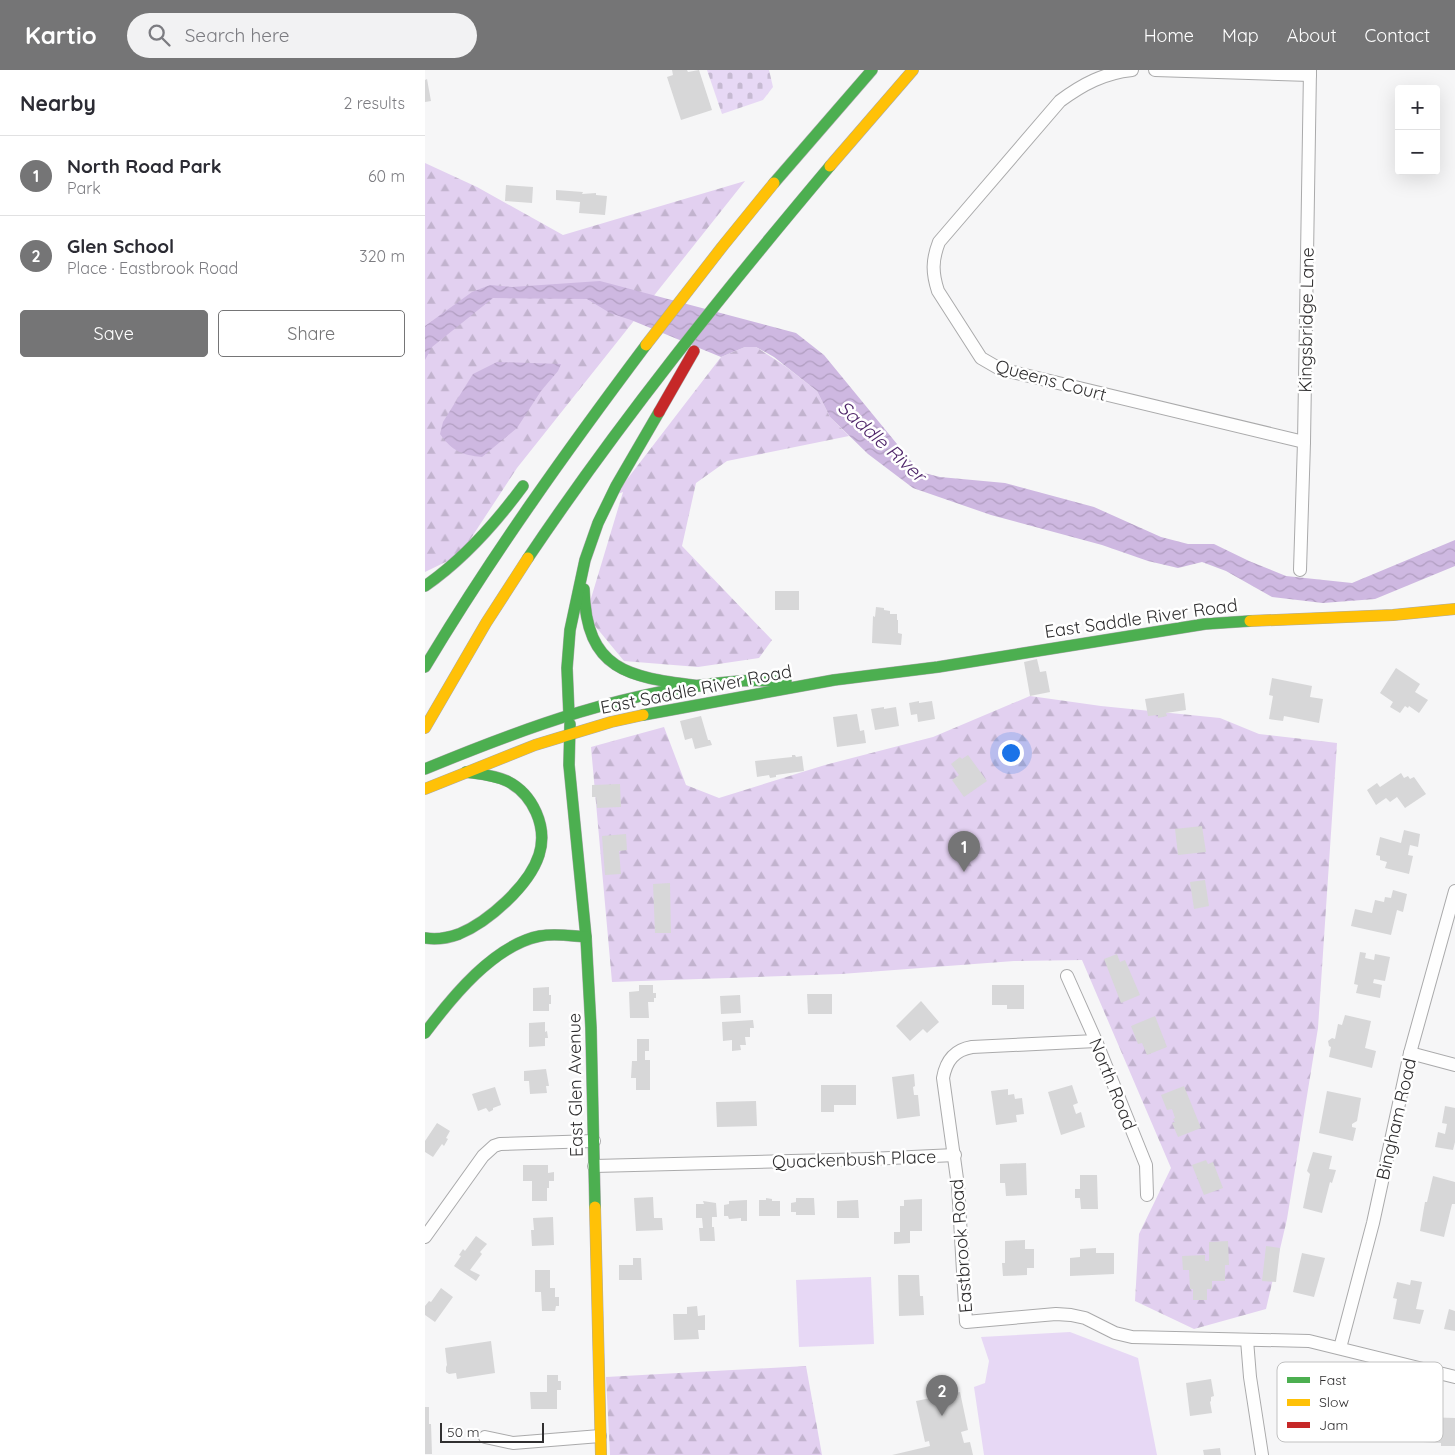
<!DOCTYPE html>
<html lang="en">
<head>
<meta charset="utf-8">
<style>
	body { margin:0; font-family:Quicksand,sans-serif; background:#f2f2f3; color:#2b2b33 }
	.controls { position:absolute; right:15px; top:15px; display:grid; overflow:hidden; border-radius:5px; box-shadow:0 5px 20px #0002 }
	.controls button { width:45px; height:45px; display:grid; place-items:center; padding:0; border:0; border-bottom:1px solid #e1e1e2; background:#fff; color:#2b2b33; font:25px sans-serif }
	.scale { position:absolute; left:15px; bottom:12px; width:104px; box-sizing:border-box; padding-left:5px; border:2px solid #302f30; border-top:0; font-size:14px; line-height:18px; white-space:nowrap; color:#302f30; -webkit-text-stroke:4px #fff; paint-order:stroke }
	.you { position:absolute; left:585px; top:682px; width:18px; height:18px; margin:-12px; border:4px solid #fff; border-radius:50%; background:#1a73e8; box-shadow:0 0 0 8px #1a73e833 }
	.badge { display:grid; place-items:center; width:32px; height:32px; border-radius:50%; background:#757576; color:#fff; font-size:16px; font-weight:700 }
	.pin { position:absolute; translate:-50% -41px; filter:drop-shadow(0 1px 2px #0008) }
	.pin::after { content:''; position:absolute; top:26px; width:18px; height:15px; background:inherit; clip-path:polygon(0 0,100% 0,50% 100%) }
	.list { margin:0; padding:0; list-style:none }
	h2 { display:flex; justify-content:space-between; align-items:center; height:65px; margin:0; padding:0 20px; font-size:21px }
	h2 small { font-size:16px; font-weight:400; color:#7c7c81 }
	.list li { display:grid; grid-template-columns:32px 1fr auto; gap:15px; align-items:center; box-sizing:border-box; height:80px; padding:0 20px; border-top:1px solid #e1e1e2 }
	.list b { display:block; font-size:19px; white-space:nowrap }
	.list p { margin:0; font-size:16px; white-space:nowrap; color:#7c7c81 }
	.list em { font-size:16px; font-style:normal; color:#7c7c81 }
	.actions { display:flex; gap:10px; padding:15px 20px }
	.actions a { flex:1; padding:11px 0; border:1px solid #757576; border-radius:5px; text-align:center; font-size:18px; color:#757576 }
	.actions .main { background:#757576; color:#fff }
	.icon { flex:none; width:28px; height:28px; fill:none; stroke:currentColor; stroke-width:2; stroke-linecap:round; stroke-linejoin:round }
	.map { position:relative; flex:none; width:1030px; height:1385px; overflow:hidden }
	header { display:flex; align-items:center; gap:30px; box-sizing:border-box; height:70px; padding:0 25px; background:#757576; color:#fff }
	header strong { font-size:24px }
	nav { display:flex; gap:28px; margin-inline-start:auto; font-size:18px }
	.search { width:350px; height:45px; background:#f2f2f3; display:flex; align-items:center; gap:12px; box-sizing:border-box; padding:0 18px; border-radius:28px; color:#7c7c81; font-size:19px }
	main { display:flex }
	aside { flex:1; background:#fff }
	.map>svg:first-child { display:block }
	.green { fill:#e7d8f5 }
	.forest { fill:url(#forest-firs) }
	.cemetery { fill:url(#cemetery-stones) }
	.water { fill:url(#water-waves) }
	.building { fill:#d7d7d8 }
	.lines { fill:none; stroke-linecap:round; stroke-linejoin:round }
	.street-casing { stroke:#aaaaab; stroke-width:14 }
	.fast-casing { stroke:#aaaaab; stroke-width:12 }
	.slow-casing { stroke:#aaaaab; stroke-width:12 }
	.jam-casing { stroke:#aaaaab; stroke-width:12 }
	.street { stroke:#fefefe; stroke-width:12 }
	.fast { stroke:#4caf50; stroke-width:11 }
	.slow { stroke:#ffc107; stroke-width:11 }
	.jam { stroke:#c62828; stroke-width:11 }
	.labels { text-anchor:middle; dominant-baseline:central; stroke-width:5; stroke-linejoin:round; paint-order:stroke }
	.street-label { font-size:18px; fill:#302f30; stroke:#fff }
	.water-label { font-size:19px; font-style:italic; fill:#4f266a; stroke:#fff }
	.key { fill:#fff; stroke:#c1c1c1; stroke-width:1 }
	.key-label { font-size:14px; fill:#302f30 }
</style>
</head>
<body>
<header>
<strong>Kartio</strong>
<div class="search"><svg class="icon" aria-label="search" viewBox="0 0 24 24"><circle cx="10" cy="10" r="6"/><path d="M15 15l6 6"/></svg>Search here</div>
<nav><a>Home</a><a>Map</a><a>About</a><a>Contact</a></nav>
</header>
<main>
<aside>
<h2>Nearby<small>2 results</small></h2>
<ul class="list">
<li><span class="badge">1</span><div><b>North Road Park</b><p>Park</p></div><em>60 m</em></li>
<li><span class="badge">2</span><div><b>Glen School</b><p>Place · Eastbrook Road</p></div><em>320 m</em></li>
</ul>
<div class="actions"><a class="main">Save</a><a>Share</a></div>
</aside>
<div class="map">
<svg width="1030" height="1385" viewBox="0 0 1030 1385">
	<defs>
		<pattern id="forest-firs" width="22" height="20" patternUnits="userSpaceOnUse" patternTransform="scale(1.25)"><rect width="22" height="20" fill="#e2d0f0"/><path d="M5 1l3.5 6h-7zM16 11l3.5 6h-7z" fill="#c2b3ce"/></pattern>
		<pattern id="cemetery-stones" width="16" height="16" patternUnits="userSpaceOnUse" patternTransform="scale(1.25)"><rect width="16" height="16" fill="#e7d8f5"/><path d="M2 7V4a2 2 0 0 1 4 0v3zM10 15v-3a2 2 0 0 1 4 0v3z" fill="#c6bad2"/></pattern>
		<pattern id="water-waves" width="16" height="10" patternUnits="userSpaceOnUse" patternTransform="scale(1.25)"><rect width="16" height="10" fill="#ceb8e1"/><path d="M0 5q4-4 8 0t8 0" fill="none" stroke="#b19ec1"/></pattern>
	</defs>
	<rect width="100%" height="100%" fill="#f6f6f7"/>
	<g class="green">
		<polygon points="446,1207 449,1274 374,1277 371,1210"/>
		<polygon points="645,1262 713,1288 732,1385 559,1385 549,1317 560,1313 564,1291 556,1267"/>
	</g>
	<g class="forest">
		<polygon points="0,93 52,117 138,165 320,111 92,398 35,485 0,502"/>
		<polygon points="320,277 331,277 360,296 392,321 405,347 424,366 302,391 271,413 257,476 347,570 334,588 273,597 199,591 161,545 198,422 190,425 296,287"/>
		<polygon points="605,626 676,636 795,648 834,664 912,673 893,958 862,1149 841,1239 769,1259 710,1231 714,1164 746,1098 657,890 589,891 416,904 187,912 166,677 239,657 261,715 294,728 400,695 508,667"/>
		<polygon points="381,1296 397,1385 185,1385 181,1307"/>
	</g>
	<polygon class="cemetery" points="282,0 344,0 348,17 338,30 297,44"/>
	<g class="water">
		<polygon points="175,211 371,263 399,285 495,402 515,407 580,413 669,437 736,467 763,474 789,474 824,491 861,506 927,513 1030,470 1030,496 950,529 898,533 847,527 801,501 777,492 753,498 723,491 677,475 566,445 488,418 443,384 405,347 392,321 349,287 331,277 320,277 296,287 206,250 185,243 162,229 68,228 7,277 0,290 0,256 47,222 65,215 87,217"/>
		<path d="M72,292L136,294L133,301L116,321L92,358L57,387C37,385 27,381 15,364L18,352L48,304Z"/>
	</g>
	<g class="building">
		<polygon points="247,0 262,0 263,2 274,0 287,40 256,50 242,7 248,5"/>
		<polygon points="2,9 6,31 0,32 0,10"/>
		<polygon points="81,115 108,117 107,133 80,131"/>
		<polygon points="131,120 158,122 157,124 171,123 171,125 182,126 180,145 154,143 155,132 131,130"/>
		<rect x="350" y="521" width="24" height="19"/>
		<polygon points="451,537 459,538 459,540 465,541 465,544 472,544 472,550 473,550 473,563 477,564 476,575 447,573 448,546 450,547"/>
		<polygon points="612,589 615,602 621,601 625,622 605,626 599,592"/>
		<polygon points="971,598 995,614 990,622 1003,630 994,643 984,636 983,638 980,636 975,643 965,637 968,632 955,623"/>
		<polygon points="847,608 887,616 885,627 898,629 894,653 859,646 858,651 844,649 848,626 844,625"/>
		<polygon points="759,623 761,640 741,643 742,646 733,648 733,645 723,646 720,629"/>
		<polygon points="494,631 494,633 507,631 510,649 493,652 492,644 486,645 484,633"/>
		<polygon points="459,637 459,639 471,637 474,656 450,660 446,639"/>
		<polygon points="432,644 435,661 439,660 441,673 412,677 408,647"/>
		<polygon points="276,646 283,670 285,670 287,675 270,679 267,668 260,670 255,651"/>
		<polygon points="367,685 370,685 371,687 377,686 379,701 351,705 351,707 345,708 344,705 332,707 330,691 367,687"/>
		<polygon points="543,685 562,711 539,727 527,710 534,705 526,694 535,687 537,689"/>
		<polygon points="976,703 979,708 983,706 985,709 989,707 1001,724 980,738 972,727 965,732 961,728 951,735 942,720 952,713 955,717"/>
		<polygon points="195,714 196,737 172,738 171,727 167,727 167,715"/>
		<polygon points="777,756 781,782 753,785 750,759"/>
		<polygon points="979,760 995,764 993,777 985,775 983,785 988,786 984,804 960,798 962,792 955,790 955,786 951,785 955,767 976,773"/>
		<polygon points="201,764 202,780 194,781 196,804 180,805 177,766"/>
		<polygon points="780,810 784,836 769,839 765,812"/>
		<polygon points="245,813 246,863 230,863 228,814"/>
		<polygon points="968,820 982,824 978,842 972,840 966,865 926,856 930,839 947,843 950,830 959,832 960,827 966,828"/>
		<polygon points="935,882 941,883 940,888 949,890 950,884 965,887 960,911 949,909 948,913 957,915 955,928 931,923 933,915 929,914"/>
		<polygon points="692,884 695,892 700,890 715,925 696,933 679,889"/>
		<polygon points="214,915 228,915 228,923 231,923 231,928 229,928 229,932 223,932 224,948 205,948 204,922 214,921"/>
		<polygon points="567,915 599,915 599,939 582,939 582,935 567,935"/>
		<polygon points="124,917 124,925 126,925 126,934 124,934 124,941 108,941 108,918"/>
		<polygon points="382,924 407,924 407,944 383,944"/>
		<polygon points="315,925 316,943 296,944 295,926"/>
		<polygon points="496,931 514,952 502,963 498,959 485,971 471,956"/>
		<polygon points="920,945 946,951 940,978 951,981 947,998 904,987 906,977 904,976 903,971 907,968 910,969 913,954 917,955"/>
		<polygon points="730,946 742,977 722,985 717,973 713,974 706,956"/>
		<polygon points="328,950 329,958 325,958 325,967 320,967 321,975 315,975 316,980 307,981 307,970 298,971 297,952"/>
		<polygon points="120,952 120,962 122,961 123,968 120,968 120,976 104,977 104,953"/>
		<polygon points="212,969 224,969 224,981 220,981 220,990 225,990 225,1020 211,1020 211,1008 206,1008 207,991 212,991"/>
		<polygon points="121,999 124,1016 121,1016 122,1023 105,1024 104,1011 99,1011 99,1001"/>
		<polygon points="489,1004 490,1016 488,1017 489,1025 493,1025 495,1046 472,1049 467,1007"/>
		<polygon points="396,1015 431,1015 431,1035 409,1035 409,1042 396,1042"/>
		<polygon points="647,1015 653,1033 648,1035 651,1044 656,1042 660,1057 636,1065 623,1022"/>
		<polygon points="759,1016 776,1058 753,1067 747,1053 750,1052 748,1049 750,1048 747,1039 742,1040 736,1025"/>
		<polygon points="70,1017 76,1035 68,1038 68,1040 64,1042 61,1038 53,1041 47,1024"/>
		<polygon points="583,1019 583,1025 589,1024 590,1029 597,1028 599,1044 591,1045 592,1052 571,1055 566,1021"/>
		<polygon points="902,1021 936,1028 932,1051 927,1054 927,1057 931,1058 928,1071 894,1063"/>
		<polygon points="331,1031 332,1056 292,1057 291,1032"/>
		<polygon points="1020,1036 1030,1038 1030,1072 1028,1080 1010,1077 1013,1062 1020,1064 1022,1054 1017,1053"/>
		<polygon points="12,1053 25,1061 21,1068 23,1069 19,1076 17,1074 8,1087 0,1082 0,1071"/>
		<polygon points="888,1082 907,1086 904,1099 911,1100 907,1113 905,1112 897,1143 878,1138 885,1104 882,1101"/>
		<polygon points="781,1090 783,1094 788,1092 798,1118 779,1125 767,1095"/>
		<polygon points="601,1093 602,1125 581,1126 580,1113 575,1113 575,1094"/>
		<polygon points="98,1095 123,1095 123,1103 129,1102 129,1111 124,1111 124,1118 122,1118 122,1131 107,1131 107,1111 98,1111"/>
		<polygon points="655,1105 672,1105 673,1139 656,1139 655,1128 650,1128 650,1119 655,1119"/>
		<polygon points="1008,1106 1030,1112 1030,1134 1027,1134 1019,1167 995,1161 1000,1132 1002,1132"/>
		<polygon points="228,1127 229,1148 237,1148 238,1160 211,1161 209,1128"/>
		<polygon points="341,1128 347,1129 347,1131 355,1131 355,1146 334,1146 334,1130 341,1130"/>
		<polygon points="371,1128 389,1128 390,1145 371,1145 371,1142 366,1142 366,1133 371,1132"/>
		<polygon points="497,1129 497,1161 485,1161 485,1173 469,1174 469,1162 475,1162 475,1136 479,1136 479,1130"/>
		<polygon points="322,1130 322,1151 316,1151 316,1148 304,1149 303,1146 299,1146 299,1135 304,1134 304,1131"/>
		<polygon points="433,1130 434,1148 412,1148 412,1131"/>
		<polygon points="278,1131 291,1133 292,1147 287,1147 287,1157 289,1157 290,1171 275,1171 274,1158 278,1158 277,1148 271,1148 271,1134 279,1134"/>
		<polygon points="128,1147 129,1175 107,1176 106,1160 109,1160 108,1148"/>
		<polygon points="51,1166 62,1174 55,1182 57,1184 45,1200 55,1205 51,1211 29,1196 36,1186 34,1185 38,1179 40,1181"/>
		<polygon points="600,1170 600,1179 609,1179 609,1198 602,1198 602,1205 578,1206 577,1193 580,1193 580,1171"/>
		<polygon points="803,1171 804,1195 800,1195 800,1211 787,1211 787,1219 782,1219 782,1230 768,1230 768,1219 765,1219 764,1200 758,1200 757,1186 780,1185 780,1191 784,1191 784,1172"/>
		<polygon points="841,1176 855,1178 851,1212 837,1211"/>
		<polygon points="671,1178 671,1183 689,1183 689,1204 645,1206 645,1188 655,1187 655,1179"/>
		<polygon points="877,1183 900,1188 889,1227 868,1222"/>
		<polygon points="208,1188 216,1188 217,1210 194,1210 194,1195 208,1195"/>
		<polygon points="110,1200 125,1200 125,1218 130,1218 130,1227 134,1227 134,1236 131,1236 130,1241 117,1241 116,1222 110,1222"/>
		<polygon points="473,1205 494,1205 495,1226 498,1226 499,1245 474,1246"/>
		<polygon points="986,1210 997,1212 991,1239 999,1240 995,1254 968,1249 972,1229 968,1228 972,1212 985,1215"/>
		<polygon points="16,1218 28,1227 10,1252 0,1245 0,1236 4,1231 6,1232"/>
		<polygon points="272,1236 273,1246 280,1245 280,1260 273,1260 274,1269 249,1270 248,1244 262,1244 262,1237"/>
		<polygon points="1024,1239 1030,1241 1030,1261 1019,1259"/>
		<polygon points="66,1271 70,1303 32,1309 31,1303 24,1304 21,1302 21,1297 22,1295 20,1278"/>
		<polygon points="122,1305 133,1305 133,1311 136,1311 136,1320 132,1320 132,1339 106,1339 105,1322 122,1322"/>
		<polygon points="786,1309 789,1326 786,1327 786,1331 785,1332 787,1343 765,1346 761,1313"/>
		<polygon points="535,1322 543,1360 536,1362 539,1373 545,1372 548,1385 467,1385 505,1376 504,1371 500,1372 491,1331"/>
		<polygon points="0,1337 4,1337 4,1354 6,1354 7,1384 0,1384"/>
		<polygon points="998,1347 1030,1348 1030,1376 1016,1376 1016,1373 998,1372"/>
		<polygon points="795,1378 796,1385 779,1385 778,1380"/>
	</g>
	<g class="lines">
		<g class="street-casing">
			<g id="street">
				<path d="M707,0C679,3 658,14 635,31L514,172C507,190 507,203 513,221L556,288L575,299L879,372"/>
				<polyline points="730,0 885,5"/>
				<polyline points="875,500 879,372 885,0"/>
				<polyline points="642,906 671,971 721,1095 722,1125"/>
				<path d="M671,971L547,977C529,980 521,991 518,1008L533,1116L541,1252L631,1244L646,1245L660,1248L690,1263L707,1267L884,1271L1030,1307"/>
				<polyline points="985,983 1030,995"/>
				<polyline points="169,1096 444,1089 530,1085"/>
				<polyline points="0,1167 58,1086 69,1076 75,1074 169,1071"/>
				<polyline points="822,1270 825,1307 837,1385"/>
				<polyline points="915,1278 948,1153 985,983 1030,821"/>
				<polyline points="60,1367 88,1373 175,1366"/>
			</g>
		</g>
		<g class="fast-casing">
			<g id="fast">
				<polyline points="349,113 447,0"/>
				<path d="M103,488C195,351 299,222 405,96"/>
				<path d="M0,516C39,489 70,454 98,416"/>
				<path d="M159,519C161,603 206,607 275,616"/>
				<path d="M0,597C67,485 143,379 221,275"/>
				<polyline points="144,645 142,598 145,560 160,490 173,453 191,416 234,342"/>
				<polyline points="218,645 409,610 513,597 780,554 825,551"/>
				<polyline points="145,654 144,695 161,867 166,958 170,1137"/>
				<path d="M0,699C101,657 205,619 315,611C330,610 346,611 361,611"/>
				<path d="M0,868C11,870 23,868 34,864C63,852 104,816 114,785C123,757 108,724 82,711C69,705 55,704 41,702"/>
				<path d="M0,963C27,927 69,875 115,866C130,863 146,866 161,867"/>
			</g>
		</g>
		<g class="slow-casing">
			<g id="slow">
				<polyline points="405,96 488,0"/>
				<polyline points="221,275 297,177 349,113"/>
				<polyline points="825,551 968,545 1030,539"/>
				<polyline points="0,658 61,553 103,488"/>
				<polyline points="0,719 110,675 186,652 218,645"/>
				<polyline points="170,1137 176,1385"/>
			</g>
		</g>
		<g class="jam-casing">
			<polyline id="jam" points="234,342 269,281"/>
		</g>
		<use href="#street" class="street"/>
		<use href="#fast" class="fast"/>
		<use href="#slow" class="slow"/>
		<use href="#jam" class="jam"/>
	</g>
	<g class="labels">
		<g class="street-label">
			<text transform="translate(881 250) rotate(-89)">Kingsbridge Lane</text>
			<text transform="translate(626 310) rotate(15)">Queens Court</text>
			<text transform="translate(716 548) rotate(-8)">East Saddle River Road</text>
			<text transform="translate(271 619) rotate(-11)">East Saddle River Road</text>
			<text transform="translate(688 1014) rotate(68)">North Road</text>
			<text transform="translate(150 1015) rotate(-91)">East Glen Avenue</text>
			<text transform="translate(971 1049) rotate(-77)">Bingham Road</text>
			<text transform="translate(429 1089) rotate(-2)">Quackenbush Place</text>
			<text transform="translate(536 1176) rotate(-94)">Eastbrook Road</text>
		</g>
		<g class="water-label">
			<text transform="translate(457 371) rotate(42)">Saddle River</text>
		</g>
	</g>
	<rect x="852" y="1292" width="166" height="80" rx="8" class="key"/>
	<rect x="862" y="1307" width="23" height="6" fill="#4caf50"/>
	<rect x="862" y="1329" width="23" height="7" fill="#ffc107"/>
	<rect x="862" y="1352" width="23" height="6" fill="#c62828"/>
	<g class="key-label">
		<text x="894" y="1315">Fast</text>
		<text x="894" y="1337">Slow</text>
		<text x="894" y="1360">Jam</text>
	</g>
</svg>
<div class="controls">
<button>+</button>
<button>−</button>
</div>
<div class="scale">50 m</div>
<div class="you"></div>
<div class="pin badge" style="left:539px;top:802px">1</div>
<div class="pin badge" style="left:517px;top:1346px">2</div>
</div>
</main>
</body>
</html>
